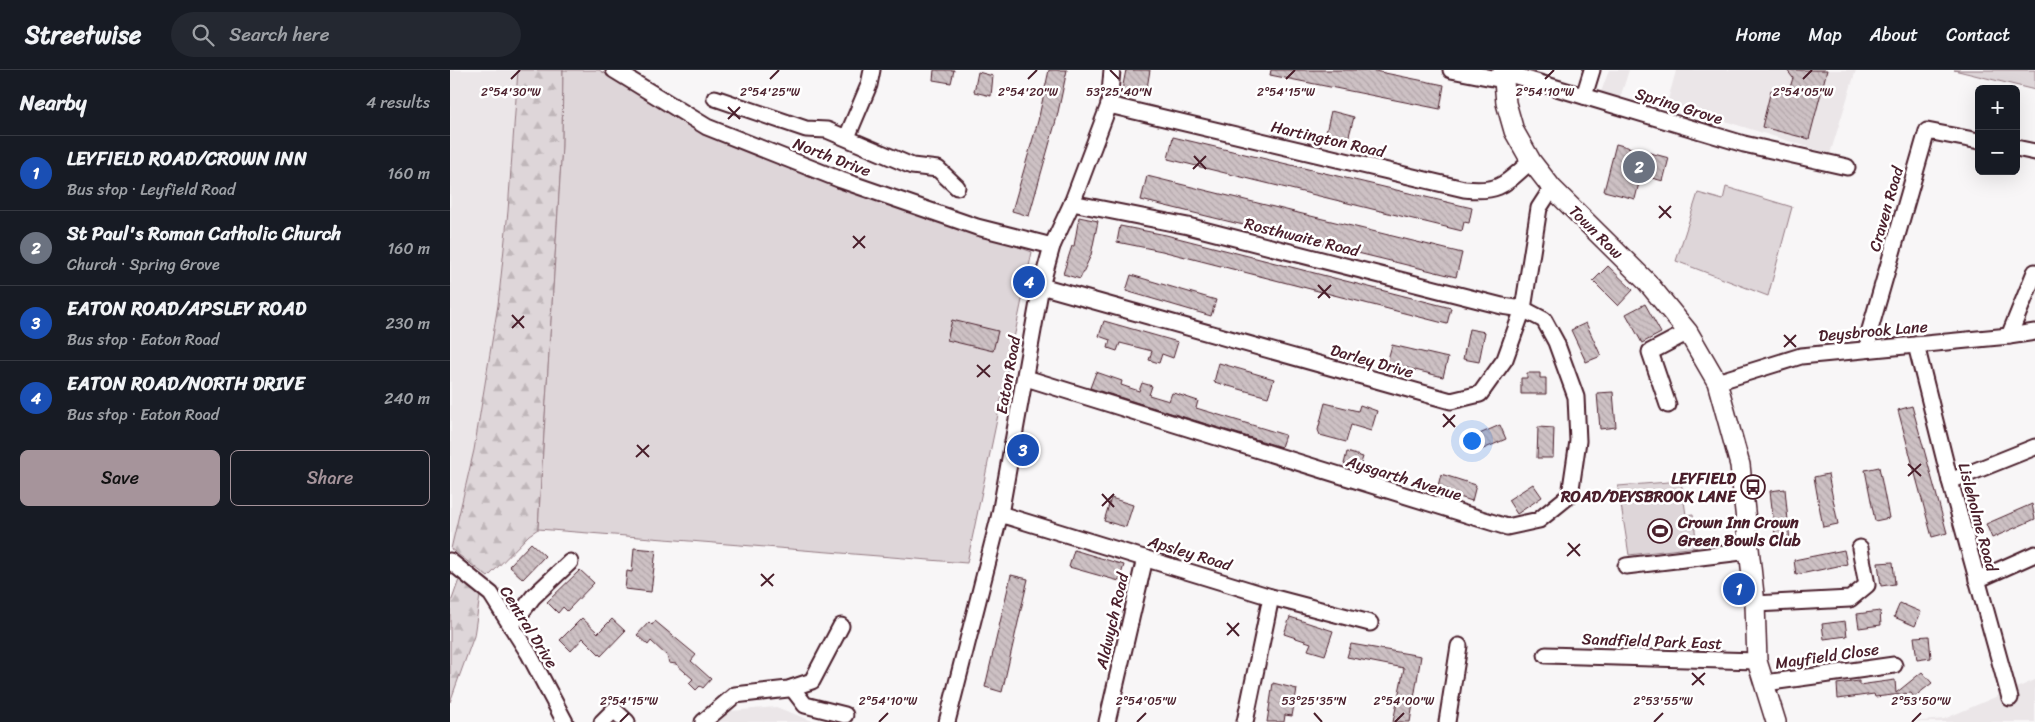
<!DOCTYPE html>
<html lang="en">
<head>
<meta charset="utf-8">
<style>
	body { margin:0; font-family:Sriracha,sans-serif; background:#242831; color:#f1f3f6 }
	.controls { position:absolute; right:15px; top:15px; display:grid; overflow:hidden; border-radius:8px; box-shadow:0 5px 20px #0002 }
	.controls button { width:45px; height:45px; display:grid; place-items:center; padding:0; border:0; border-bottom:1px solid #363941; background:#171b24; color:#f1f3f6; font:25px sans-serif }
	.you { position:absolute; left:1021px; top:370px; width:18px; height:18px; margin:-12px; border:4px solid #fff; border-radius:50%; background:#1a73e8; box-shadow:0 0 0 8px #1a73e833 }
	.badge { display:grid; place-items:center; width:32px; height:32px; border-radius:50%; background:#a6949b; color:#fff; font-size:16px; font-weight:700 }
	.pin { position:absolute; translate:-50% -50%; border:2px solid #fff; box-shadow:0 1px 5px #0006 }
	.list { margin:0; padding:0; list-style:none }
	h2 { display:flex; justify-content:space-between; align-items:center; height:65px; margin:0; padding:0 20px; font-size:21px }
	h2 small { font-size:16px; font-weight:400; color:#9ea1a6 }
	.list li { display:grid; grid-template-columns:32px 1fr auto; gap:15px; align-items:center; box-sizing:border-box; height:75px; padding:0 20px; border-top:1px solid #363941 }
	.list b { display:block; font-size:19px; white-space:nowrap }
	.list p { margin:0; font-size:16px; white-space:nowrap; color:#9ea1a6 }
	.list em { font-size:16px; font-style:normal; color:#9ea1a6 }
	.actions { display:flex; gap:10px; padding:15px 20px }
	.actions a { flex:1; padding:11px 0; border:1px solid #a6949b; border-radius:8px; text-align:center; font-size:18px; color:#a6949b }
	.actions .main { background:#a6949b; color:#111 }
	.icon { flex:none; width:28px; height:28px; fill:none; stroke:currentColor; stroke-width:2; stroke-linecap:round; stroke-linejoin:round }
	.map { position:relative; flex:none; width:1585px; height:652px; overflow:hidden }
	header { display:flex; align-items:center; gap:30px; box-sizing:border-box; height:70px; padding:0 25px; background:#171b24; border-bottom:1px solid #363941 }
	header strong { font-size:24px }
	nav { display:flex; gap:28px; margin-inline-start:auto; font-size:18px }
	.search { width:350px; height:45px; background:#242831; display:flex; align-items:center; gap:12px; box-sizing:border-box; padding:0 18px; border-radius:28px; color:#9ea1a6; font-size:19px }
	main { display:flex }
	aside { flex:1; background:#171b24 }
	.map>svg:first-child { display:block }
	.built { fill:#ebe6e8 }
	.forest { fill:url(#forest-firs); stroke:#947a82 }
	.green { fill:#ded6d9; stroke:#947a82 }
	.building { fill:url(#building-back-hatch); stroke:#4a1f2b }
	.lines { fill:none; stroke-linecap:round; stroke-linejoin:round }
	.minor-casing { stroke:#4a1f2b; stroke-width:19 }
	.tertiary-casing { stroke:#4a1f2b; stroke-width:22 }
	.minor { stroke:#fff; stroke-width:15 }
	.tertiary { stroke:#fff; stroke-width:19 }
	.ticks { fill:none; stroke:#4a1f2b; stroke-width:2 }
	.labels { text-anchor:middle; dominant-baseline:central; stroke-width:5; stroke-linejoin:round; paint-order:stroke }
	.street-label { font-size:16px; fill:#4a1f2b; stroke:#fff }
	.poi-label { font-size:16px; font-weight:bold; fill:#4a1f2b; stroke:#fff; text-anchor:end }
	.ticks-label { font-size:12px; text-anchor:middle; fill:#4a1f2b; stroke:#fff; stroke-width:5; stroke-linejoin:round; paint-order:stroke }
</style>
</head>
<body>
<header>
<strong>Streetwise</strong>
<div class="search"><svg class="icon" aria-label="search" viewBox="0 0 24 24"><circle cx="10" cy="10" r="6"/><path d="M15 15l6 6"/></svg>Search here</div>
<nav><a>Home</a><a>Map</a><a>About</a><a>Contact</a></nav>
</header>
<main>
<aside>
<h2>Nearby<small>4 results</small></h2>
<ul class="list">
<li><span class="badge" style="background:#1a4fb4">1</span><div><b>LEYFIELD ROAD/CROWN INN</b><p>Bus stop · Leyfield Road</p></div><em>160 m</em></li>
<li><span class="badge" style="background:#6b7280">2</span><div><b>St Paul's Roman Catholic Church</b><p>Church · Spring Grove</p></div><em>160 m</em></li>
<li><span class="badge" style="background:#1a4fb4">3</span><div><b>EATON ROAD/APSLEY ROAD</b><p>Bus stop · Eaton Road</p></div><em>230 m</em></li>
<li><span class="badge" style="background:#1a4fb4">4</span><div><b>EATON ROAD/NORTH DRIVE</b><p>Bus stop · Eaton Road</p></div><em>240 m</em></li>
</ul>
<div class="actions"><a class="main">Save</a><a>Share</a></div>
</aside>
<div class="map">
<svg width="1585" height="652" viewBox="0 0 1585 652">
	<defs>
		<pattern id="forest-firs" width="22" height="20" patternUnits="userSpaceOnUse" patternTransform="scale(1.25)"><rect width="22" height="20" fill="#ded6d9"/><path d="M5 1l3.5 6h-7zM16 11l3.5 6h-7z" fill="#c0b7ba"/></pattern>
		<pattern id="building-back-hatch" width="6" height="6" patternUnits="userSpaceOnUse" patternTransform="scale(1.25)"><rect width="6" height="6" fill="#cdc1c4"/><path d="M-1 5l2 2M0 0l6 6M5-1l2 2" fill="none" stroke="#b2a5a9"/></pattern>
	</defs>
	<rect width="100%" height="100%" fill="#f8f6f7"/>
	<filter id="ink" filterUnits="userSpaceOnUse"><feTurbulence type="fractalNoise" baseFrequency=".02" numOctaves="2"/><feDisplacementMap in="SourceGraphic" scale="10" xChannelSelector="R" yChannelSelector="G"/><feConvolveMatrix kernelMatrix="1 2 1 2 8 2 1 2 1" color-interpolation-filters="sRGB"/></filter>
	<g filter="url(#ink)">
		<g class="built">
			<polygon points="0,0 68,0 58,141 48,235 24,380 1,479"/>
			<polygon points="1159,0 1179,0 1170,28 1151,22"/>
			<polygon points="1223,0 1406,0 1380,84 1217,33 1226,1"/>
			<polygon points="1585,610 1585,652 1462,652 1494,649"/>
			<polygon points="326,637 365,652 261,652 281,641"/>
		</g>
		<g class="forest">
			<polygon points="68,0 113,0 112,76 88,459 79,465 38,507 1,479 24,380 48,235 58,141"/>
			<polygon points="11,504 31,519 24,566 0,632 0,535"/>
		</g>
		<g class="green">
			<polygon points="113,0 149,0 261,63 582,182 517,493 88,459 112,76"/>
			<polygon points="1504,0 1585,0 1585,20"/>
			<polygon points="1276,117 1342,137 1318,226 1226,191 1248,123 1273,130"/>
			<polygon points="1231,411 1236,445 1243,444 1247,477 1179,485 1168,416"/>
		</g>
		<g class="building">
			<polygon points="484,0 504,0 501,13 483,10"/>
			<polygon points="599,0 617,0 607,47 579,146 562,141 588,51"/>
			<polygon points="676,0 700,0 696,24 672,20"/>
			<polygon points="821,0 920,0 994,15 990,39 820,5"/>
			<polygon points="1337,0 1377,0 1359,69 1312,57 1321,20 1338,24 1343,8"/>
			<polygon points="528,2 543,6 541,26 524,22"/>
			<polygon points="881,41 904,47 897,73 875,67"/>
			<polygon points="723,67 1022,138 1019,153 1014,152 1012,161 718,89"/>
			<polygon points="1166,74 1219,88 1213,111 1191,105 1185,129 1154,121"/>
			<polygon points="697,106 1012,183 1006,207 691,130"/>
			<polygon points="629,147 648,151 641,185 630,209 613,204 622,176 624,176"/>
			<polygon points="670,156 716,165 1001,238 997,254 712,181 667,172"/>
			<polygon points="1158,196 1183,220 1168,236 1143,211"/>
			<polygon points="681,205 766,230 761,246 676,221"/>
			<polygon points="1195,234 1211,263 1192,273 1176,244"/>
			<polygon points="502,250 548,261 543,281 497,270"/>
			<polygon points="654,251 728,272 723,288 712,284 709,293 699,290 702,281 670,273 667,281 658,278 660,270 649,266"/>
			<polygon points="1136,253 1151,286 1136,292 1121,260"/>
			<polygon points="1019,259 1035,262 1029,292 1013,289"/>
			<polygon points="942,275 998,288 993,307 937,293"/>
			<polygon points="769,293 824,309 818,327 764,312"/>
			<polygon points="646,302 672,311 671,315 689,321 692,313 702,316 699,325 719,331 722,323 727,324 748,331 746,338 835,365 831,377 640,318"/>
			<polygon points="1077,303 1090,303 1090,308 1096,308 1096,324 1071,324 1071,308 1077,308"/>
			<polygon points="1163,322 1166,357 1150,359 1147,323"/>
			<polygon points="875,333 908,341 910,335 927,341 921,361 901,355 896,372 870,365 868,360"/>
			<polygon points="1462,336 1497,463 1482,467 1448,340"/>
			<polygon points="1050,355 1056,369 1024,383 1018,369"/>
			<polygon points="1088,357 1104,358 1103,388 1087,388"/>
			<polygon points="897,382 913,387 909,399 894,394"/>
			<polygon points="1429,397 1439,448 1425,451 1415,400"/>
			<polygon points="991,404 1026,415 1022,431 987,420"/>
			<polygon points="1378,404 1388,454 1373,457 1364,407"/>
			<polygon points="1083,414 1092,427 1067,444 1058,430"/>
			<polygon points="1335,419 1340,472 1326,473 1320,421"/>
			<polygon points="661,428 683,435 676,457 654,451"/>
			<polygon points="1582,434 1585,449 1542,468 1536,454"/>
			<polygon points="81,473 95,486 73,509 59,496"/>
			<polygon points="184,478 206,480 201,522 175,519 177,501 182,502"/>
			<polygon points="624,480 674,495 669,511 619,497"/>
			<polygon points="1394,480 1397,494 1346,505 1344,490"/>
			<polygon points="1443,492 1445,514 1431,516 1428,493"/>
			<polygon points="130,500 144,513 117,541 113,537 108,543 97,532"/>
			<polygon points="561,505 578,509 552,622 535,617"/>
			<polygon points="1450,533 1471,542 1465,556 1444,547"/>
			<polygon points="1430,541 1431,555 1409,558 1407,544"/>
			<polygon points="840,547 883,561 875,585 858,580 861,573 834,564"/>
			<polygon points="132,548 148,563 162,549 175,561 151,586 133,568 121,581 110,570"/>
			<polygon points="205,551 246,585 241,591 261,609 253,618 250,616 246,620 239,613 243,609 226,594 219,593 217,586 201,571 198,575 187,565 199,552 202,555"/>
			<polygon points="1395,551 1397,566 1374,569 1372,554"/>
			<polygon points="1479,566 1481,588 1467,590 1464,567"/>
			<polygon points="901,574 971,586 960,652 943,652 954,598 897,587"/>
			<polygon points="1472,602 1482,613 1464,627 1461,623 1425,627 1424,624 1388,629 1387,614 1409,611 1409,615 1445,610 1446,623"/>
			<polygon points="823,613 847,619 842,646 835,645 834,652 817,652"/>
		</g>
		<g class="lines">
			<g class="minor-casing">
				<g id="minor">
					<polyline points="164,0 257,57 391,110 527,157 602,176"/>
					<polyline points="1001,0 1053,10"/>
					<polyline points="1053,2 1294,74 1397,97"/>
					<polyline points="1134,26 1142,0"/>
					<polyline points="265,28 356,59 377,60 462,96 488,99 507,117"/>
					<path d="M659,35L1014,119C1050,123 1055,114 1081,91"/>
					<polyline points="397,67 419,15 422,0"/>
					<polyline points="1566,78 1585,82"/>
					<polyline points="591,216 1001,331 1030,324 1055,289 1073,239 1089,138 1102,118"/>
					<polyline points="1559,266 1585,202"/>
					<polyline points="1466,275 1500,411 1560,628"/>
					<polyline points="1418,279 1419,263 1477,61 1529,71"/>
					<polyline points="576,308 1057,457 1089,450 1120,425 1128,371 1126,327 1106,272 1094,250 1073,239 1052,236 738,156 622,133"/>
					<polyline points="1267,312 1351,286 1559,266 1585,262"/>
					<polyline points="1218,335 1200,282 1238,262"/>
					<polyline points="1500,411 1585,377"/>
					<polyline points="550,444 821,527 920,553"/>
					<polyline points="0,491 41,524 79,584 115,652"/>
					<polyline points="1176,496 1300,481"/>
					<polyline points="1527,510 1585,484"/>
					<polyline points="1305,534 1400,529 1417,515 1410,478"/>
					<polyline points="61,556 83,527 120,492"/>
					<polyline points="1096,585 1307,591"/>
					<polyline points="1315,613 1444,595"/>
					<polyline points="342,618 355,635 395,645"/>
					<polyline points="152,652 164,640 177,652"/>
					<polyline points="253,652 285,625 338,619 362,611 391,556"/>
					<polyline points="497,652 550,444 591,216 602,176 622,133 659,35 662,0"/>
					<polyline points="657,652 695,488"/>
					<polyline points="795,652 821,527"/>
					<polyline points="997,652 1009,576"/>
				</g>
			</g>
			<g class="tertiary-casing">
				<polyline id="tertiary" points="1053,0 1056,33 1064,61 1081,91 1102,118 1197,212 1238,262 1267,312 1290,395 1305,534 1307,591 1326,652"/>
			</g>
			<use href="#minor" class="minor"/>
			<use href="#tertiary" class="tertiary"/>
		</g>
	</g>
	<path class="ticks" d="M660,0L669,9M61,9L70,0M320,9L329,0M578,9L587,0M836,9L845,0M1095,9L1104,0M1353,9L1362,0M278,37L290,49M278,49L290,37M744,86L756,99M743,99L756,86M1209,136L1221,148M1209,148L1221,136M403,166L415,178M403,178L415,166M868,215L880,228M868,228L881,215M62,245L74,258M62,258L74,246M1334,265L1346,277M1334,277L1346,265M527,295L540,307M527,307L540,295M993,344L1005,357M993,357L1005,345M187,375L199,387M186,387L199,375M1458,394L1471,406M1458,406L1471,394M652,424L664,437M652,436L664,424M1118,473L1130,486M1117,486L1130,474M311,504L323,516M311,516L324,504M777,553L789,566M777,565L789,553M1242,603L1254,615M1242,615L1255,603M864,643L872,652M170,652L179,643M429,652L438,643M687,652L696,643M945,652L954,643M1204,652L1213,643M1462,652L1471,643"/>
	<defs>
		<g id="bus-ring" transform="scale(1.25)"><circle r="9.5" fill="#fff" stroke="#4a1f2b" stroke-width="1.5"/><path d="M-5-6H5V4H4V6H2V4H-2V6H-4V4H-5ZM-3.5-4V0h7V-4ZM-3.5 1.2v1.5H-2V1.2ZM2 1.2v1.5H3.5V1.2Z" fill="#4a1f2b"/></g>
		<g id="stadium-ring" transform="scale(1.25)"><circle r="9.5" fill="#fff" stroke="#4a1f2b" stroke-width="1.5"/><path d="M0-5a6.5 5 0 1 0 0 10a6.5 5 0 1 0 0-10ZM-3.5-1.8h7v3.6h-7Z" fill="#4a1f2b"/></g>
	</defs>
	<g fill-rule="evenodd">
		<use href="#bus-ring" x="1303" y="417"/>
		<use href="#stadium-ring" x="1210" y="461"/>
	</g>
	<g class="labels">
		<g class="street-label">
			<text transform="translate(1229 36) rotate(17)">Spring Grove</text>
			<text transform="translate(878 69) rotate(13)">Hartington Road</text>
			<text transform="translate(382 87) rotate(21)">North Drive</text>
			<text transform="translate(1436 139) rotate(-74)">Craven Road</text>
			<text transform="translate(1146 162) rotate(45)">Town Row</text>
			<text transform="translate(852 167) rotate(14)">Rosthwaite Road</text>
			<text transform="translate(1423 261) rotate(-5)">Deysbrook Lane</text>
			<text transform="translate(922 291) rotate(16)">Darley Drive</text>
			<text transform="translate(558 305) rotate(-80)">Eaton Road</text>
			<text transform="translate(954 408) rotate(17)">Aysgarth Avenue</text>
			<text transform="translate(1528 447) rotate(75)">Lisleholme Road</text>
			<text transform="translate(740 483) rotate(17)">Apsley Road</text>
			<text transform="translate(662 551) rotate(-77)">Aldwych Road</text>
			<text transform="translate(79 557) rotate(58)">Central Drive</text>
			<text transform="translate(1202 571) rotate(2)">Sandfield Park East</text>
			<text transform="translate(1377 586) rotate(-8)">Mayfield Close</text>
		</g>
		<g class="poi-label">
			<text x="1286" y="408">LEYFIELD<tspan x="1286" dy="18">ROAD/DEYSBROOK LANE</tspan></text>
			<text x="1228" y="452" text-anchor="start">Crown Inn Crown<tspan x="1228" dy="18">Green Bowls Club</tspan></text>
		</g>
	</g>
	<g class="ticks-label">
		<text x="61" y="26">2°54'30"W</text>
		<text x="320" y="26">2°54'25"W</text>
		<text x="578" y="26">2°54'20"W</text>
		<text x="836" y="26">2°54'15"W</text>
		<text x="1095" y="26">2°54'10"W</text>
		<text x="1353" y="26">2°54'05"W</text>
		<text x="669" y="26">53°25'40"N</text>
		<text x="864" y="635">53°25'35"N</text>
		<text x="179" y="635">2°54'15"W</text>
		<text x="438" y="635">2°54'10"W</text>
		<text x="696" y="635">2°54'05"W</text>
		<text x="954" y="635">2°54'00"W</text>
		<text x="1213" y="635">2°53'55"W</text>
		<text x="1471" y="635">2°53'50"W</text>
	</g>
</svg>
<div class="controls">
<button>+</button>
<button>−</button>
</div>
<div class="you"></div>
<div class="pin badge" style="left:1289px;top:519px;background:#1a4fb4">1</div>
<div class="pin badge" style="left:1189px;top:97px;background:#6b7280">2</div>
<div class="pin badge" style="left:573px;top:380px;background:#1a4fb4">3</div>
<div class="pin badge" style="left:579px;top:212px;background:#1a4fb4">4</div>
</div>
</main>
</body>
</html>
